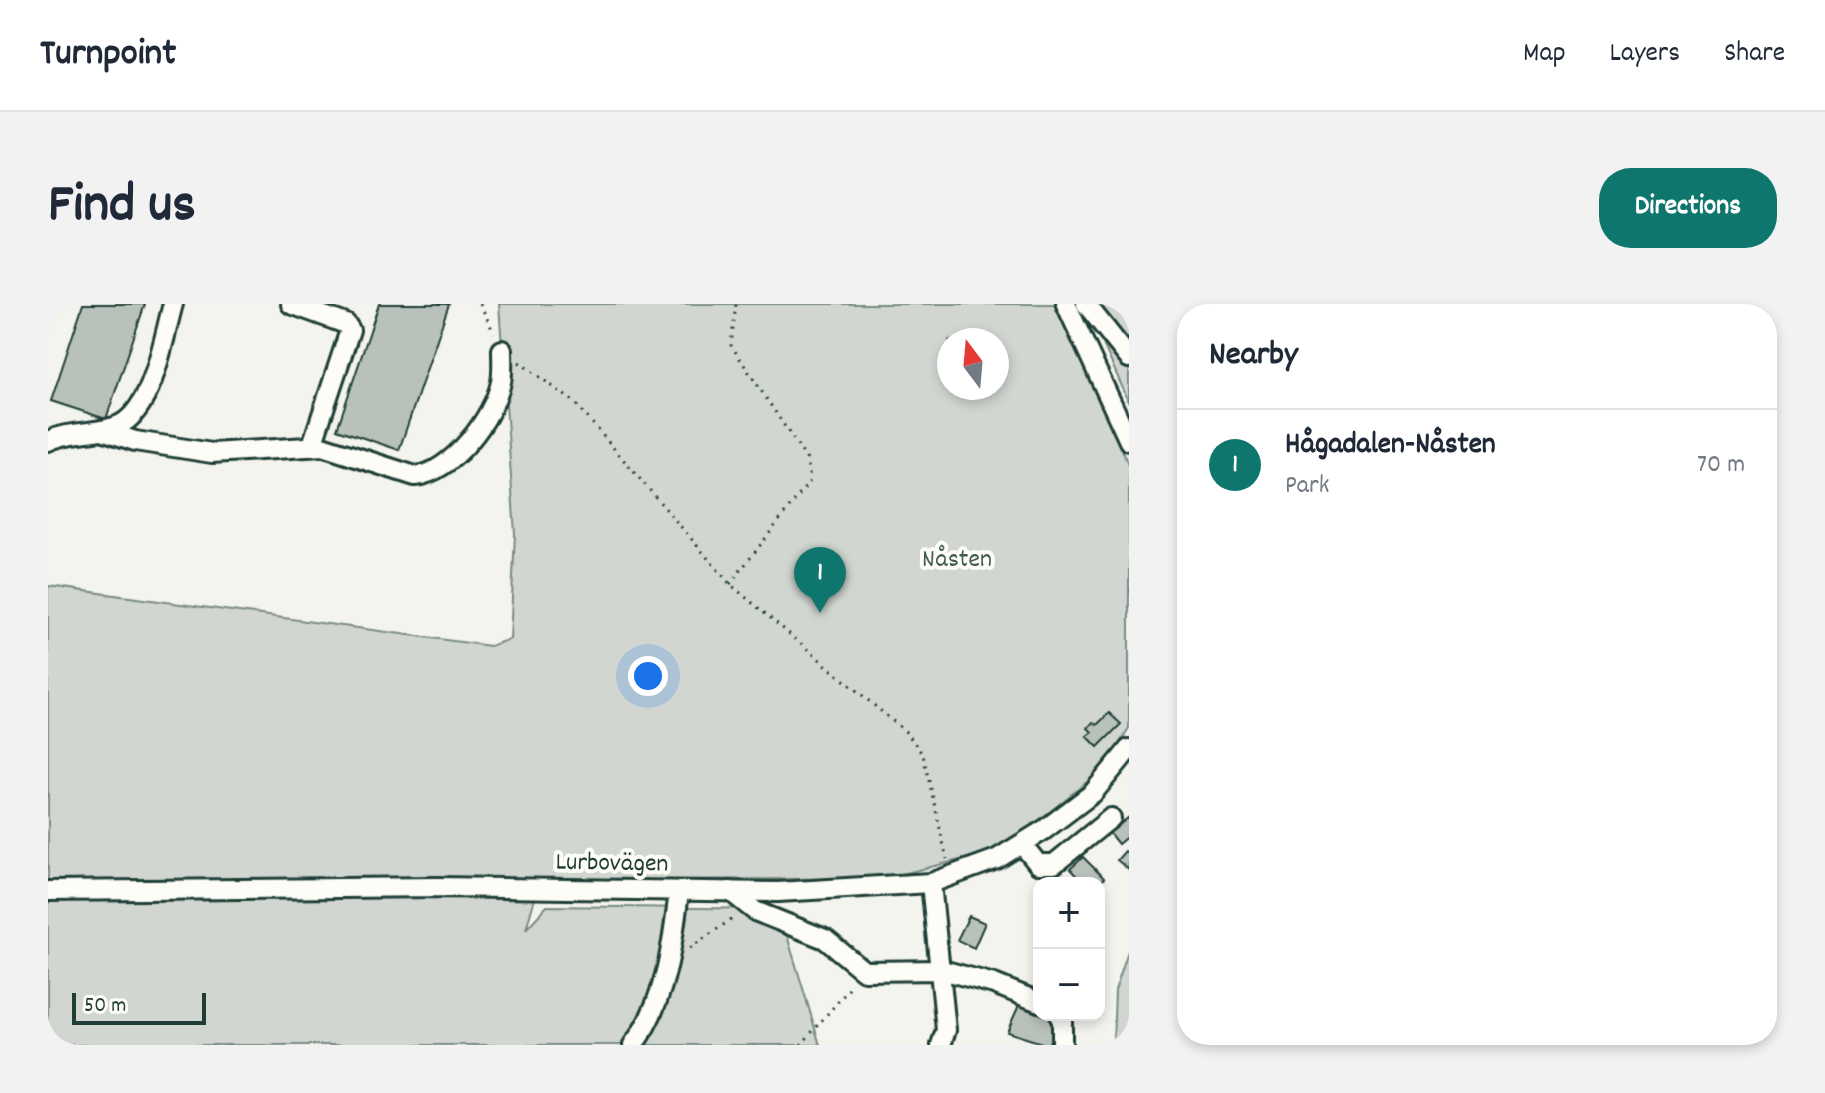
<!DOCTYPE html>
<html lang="en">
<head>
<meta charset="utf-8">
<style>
	body { margin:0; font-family:Dekko,sans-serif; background:#f2f2f3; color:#1f2937 }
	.controls { position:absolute; right:24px; bottom:24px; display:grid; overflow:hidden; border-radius:16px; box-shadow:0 4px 12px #0003 }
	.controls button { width:72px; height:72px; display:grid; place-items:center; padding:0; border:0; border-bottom:2px solid #e0e1e3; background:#fff; color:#1f2937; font:40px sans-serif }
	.compass { position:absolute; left:889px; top:24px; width:72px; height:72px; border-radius:50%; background:#fff; box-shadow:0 4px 12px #0003; rotate:344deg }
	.scale { position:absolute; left:24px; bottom:20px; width:134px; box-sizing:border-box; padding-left:8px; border:4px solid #1f3d34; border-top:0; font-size:22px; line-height:28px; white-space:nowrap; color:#1f3d34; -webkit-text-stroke:6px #fdfcf7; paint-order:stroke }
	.you { position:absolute; left:600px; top:372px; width:28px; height:28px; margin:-20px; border:6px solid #fff; border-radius:50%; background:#1a73e8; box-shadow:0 0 0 12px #1a73e833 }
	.badge { display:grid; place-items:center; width:52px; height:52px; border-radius:50%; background:#0f766e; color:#fff; font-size:26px; font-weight:700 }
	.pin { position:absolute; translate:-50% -66px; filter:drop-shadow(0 2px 4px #0008) }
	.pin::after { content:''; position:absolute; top:42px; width:28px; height:24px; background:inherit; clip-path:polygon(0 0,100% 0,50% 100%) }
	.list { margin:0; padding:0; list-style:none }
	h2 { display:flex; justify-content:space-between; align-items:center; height:104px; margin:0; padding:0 32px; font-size:34px }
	h2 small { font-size:26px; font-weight:400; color:#747a83 }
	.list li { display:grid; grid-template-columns:52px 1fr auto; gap:24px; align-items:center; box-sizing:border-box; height:112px; padding:0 32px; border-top:2px solid #e0e1e3 }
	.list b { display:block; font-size:30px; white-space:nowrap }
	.list p { margin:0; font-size:26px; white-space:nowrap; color:#747a83 }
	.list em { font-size:26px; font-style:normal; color:#747a83 }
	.map { position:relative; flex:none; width:1081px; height:741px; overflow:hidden; border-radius:32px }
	header { display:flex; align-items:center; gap:48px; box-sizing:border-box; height:112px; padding:0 40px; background:#fff; border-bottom:2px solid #e0e1e3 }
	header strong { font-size:38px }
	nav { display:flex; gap:44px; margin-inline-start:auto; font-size:28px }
	.intro { display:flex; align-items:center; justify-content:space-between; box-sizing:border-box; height:192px; padding:0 48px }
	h1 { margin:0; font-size:56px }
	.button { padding:20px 36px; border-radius:32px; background:#0f766e; color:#fff; font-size:28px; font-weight:700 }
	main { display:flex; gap:48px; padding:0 48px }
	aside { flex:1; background:#fff; border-radius:32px; box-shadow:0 4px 12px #0003 }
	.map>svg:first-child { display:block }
	.green { fill:#d1d6d1; stroke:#788a82; stroke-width:2; fill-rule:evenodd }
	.building { fill:#b9c1bb; stroke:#1f3d34; stroke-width:2 }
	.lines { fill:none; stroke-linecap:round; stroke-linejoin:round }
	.minor-casing { stroke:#1f3d34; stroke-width:24 }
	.path { stroke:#1f3d34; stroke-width:3; stroke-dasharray:2 6; stroke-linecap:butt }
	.minor { stroke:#fdfcf7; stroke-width:18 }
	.labels { text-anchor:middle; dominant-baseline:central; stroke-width:8; stroke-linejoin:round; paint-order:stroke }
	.park-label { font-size:26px; fill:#435c53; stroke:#fdfcf7 }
	.street-label { font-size:26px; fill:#1f3d34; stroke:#fdfcf7 }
</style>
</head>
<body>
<header>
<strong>Turnpoint</strong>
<nav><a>Map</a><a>Layers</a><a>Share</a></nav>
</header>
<div class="intro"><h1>Find us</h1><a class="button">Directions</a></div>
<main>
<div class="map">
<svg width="1081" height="741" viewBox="0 0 1081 741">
	<rect width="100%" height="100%" fill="#f4f4ef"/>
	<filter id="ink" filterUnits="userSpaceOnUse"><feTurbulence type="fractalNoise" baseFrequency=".0125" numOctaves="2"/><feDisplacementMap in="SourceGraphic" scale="16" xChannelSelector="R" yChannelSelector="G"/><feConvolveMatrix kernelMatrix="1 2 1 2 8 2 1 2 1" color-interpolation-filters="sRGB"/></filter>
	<g filter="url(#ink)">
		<g class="green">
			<path d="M451,0H1006L1052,86L1081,164V424L1056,464L956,545L838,574L492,577L478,625L499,602L731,605L772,741H0V282L442,342L462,335L467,230ZM901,36H949V84H901Z"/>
			<polygon points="1037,0 1081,0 1081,98"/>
			<polygon points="1081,644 1081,741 1065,741 1067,686"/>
		</g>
		<g class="building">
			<polygon points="35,0 97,0 58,115 3,97"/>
			<polygon points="331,0 401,0 351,146 289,125"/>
			<polygon points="1061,409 1073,420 1050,443 1039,432 1044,428 1040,424 1045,418 1049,421"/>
			<polygon points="1081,513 1081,531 1070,540 1061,529"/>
			<polygon points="1077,547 1081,550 1081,566 1069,556"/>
			<polygon points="1035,553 1056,574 1051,579 1035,579 1022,565"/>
			<polygon points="921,612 937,619 926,644 909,636"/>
			<polygon points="971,701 1010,717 1000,741 959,728"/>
		</g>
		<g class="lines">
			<g class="minor-casing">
				<g id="minor">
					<polyline points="243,0 298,20 302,26 264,141"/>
					<polyline points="1018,0 1081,137"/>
					<polyline points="1038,0 1081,54"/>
					<path d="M54,126L87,137L164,149L274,142L367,172C403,170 446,113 453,78C455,68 454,56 454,46"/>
					<path d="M0,137C21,127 44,130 66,123C104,113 115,35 125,0"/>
					<polyline points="974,540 990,560 1006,560 1063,514"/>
					<polyline points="883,579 898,726 893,741"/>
					<polyline points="0,587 390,583 730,588 883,579 949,555 996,526 1045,489 1081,445"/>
					<polyline points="682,587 707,607 777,635 816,667 894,666 946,680 991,698"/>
					<polyline points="1011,711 1014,716 1014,741"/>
					<path d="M585,741C618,698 625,638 631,587"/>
				</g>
			</g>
			<g class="path">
				<polyline points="432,0 446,29"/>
				<polyline points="471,58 526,98 682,280 859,429 875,451 899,555"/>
				<polyline points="682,280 762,177 759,156 683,41 688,0"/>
				<polyline points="642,644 688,612"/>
				<polyline points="753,741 805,680"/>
			</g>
			<use href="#minor" class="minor"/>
		</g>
	</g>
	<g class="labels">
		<g class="park-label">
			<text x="909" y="256">Nåsten</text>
		</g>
		<g class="street-label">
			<text transform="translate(564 560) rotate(1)">Lurbovägen</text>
		</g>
	</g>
</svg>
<div class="controls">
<button>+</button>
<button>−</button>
</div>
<svg class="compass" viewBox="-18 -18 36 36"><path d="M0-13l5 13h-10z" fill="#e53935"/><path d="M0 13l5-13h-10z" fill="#747a83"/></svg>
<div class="scale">50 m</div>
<div class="you"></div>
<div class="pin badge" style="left:772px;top:309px">1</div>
</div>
<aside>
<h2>Nearby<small></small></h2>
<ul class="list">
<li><span class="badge">1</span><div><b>Hågadalen-Nåsten</b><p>Park</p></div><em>70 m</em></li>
</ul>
</aside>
</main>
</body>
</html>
